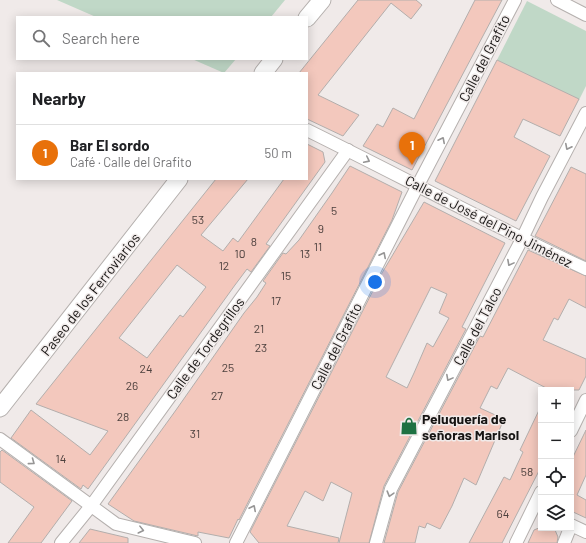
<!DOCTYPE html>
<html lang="en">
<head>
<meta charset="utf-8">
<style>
	body { margin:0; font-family:Barlow,sans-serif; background:#f6f6f6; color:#202124 }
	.controls { position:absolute; right:12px; bottom:12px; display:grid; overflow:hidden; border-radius:0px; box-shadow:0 2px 10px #0003 }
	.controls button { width:36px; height:36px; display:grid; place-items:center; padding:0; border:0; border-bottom:1px solid #e0e0e0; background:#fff; color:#202124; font:20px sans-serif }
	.you { position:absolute; left:375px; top:282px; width:14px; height:14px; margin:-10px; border:3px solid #fff; border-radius:50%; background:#1a73e8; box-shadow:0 0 0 6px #1a73e833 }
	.badge { display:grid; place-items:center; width:26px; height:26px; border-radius:50%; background:#2563eb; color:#fff; font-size:13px; font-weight:700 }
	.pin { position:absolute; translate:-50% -33px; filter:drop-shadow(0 1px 2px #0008) }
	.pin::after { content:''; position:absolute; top:21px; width:14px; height:12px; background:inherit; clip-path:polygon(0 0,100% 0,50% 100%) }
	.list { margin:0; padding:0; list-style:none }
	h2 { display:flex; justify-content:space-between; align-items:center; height:52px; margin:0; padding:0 16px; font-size:17px }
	h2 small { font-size:13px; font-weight:400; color:#757577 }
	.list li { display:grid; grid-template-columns:26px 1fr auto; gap:12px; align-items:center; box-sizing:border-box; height:56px; padding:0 16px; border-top:1px solid #e0e0e0 }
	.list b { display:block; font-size:15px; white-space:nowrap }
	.list p { margin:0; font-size:13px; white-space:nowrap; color:#757577 }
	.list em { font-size:13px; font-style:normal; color:#757577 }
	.icon { flex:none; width:22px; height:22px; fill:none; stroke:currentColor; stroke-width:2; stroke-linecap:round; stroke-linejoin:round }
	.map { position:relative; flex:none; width:586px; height:543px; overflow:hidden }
	.search { position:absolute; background:#fff; box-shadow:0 2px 10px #0003; left:16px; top:16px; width:292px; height:44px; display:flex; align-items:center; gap:10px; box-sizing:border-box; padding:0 14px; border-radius:0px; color:#757577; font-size:15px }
	.panel { position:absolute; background:#fff; box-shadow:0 2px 10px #0003; left:16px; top:72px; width:292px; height:108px; border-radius:0px }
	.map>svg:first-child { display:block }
	.green { fill:#c0d8c7 }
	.building { fill:#f3c8bd; stroke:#b3aeac; fill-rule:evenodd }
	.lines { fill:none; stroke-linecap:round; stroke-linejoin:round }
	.street-casing { stroke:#b5b0ae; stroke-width:14 }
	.secondary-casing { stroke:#b5b0ae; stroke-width:19 }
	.street { stroke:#fff; stroke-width:12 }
	.secondary { stroke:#fff; stroke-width:17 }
	.oneway { stroke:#969595 }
	.labels { text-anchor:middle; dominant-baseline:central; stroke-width:3; stroke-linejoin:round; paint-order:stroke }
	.number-label { font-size:12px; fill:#4d413e }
	.street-label { font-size:14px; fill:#161413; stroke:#f0eae9 }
	.poi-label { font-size:14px; font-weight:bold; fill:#161413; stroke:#f0eae9; text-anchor:start }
</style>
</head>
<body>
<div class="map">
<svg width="586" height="543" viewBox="0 0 586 543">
	<rect width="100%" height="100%" fill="#f0eae9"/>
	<g class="green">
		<polygon points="57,0 285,0 271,17 96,17"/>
		<polygon points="527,1 586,31 586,86 579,100 497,60"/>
		<polygon points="192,59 236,59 224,73"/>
	</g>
	<g class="building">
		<polygon points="358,0 416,0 422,5 411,19 391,3 318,95 359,115 343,136 307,119 307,73 299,73"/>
		<polygon points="475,0 502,0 412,170 363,146 377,124 383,127 393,108 414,119"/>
		<polygon points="497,60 579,99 560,136 523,119 514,137 550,156 516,221 435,181"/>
		<path d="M307,144L323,152L325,162L266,244L270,246L251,272L247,269L235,285L88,489L83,485L81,489L11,438L31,410L90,455L108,431L36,404L216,179H248L201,235L223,251L233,238L238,242L284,179H307ZM177,265L206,287L183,317L180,315L147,358L119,338Z"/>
		<polygon points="350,166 402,192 392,220 239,520 238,519 229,538 198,532 198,536 134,521 108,504 176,410 244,313 257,297 266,283 263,281 283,253 286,254 299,240 332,193"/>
		<polygon points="571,167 586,174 586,261 535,236"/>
		<path d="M424,202L505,243L462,327L466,329L384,486L369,543H339L352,493L331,482L323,501L305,491L287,526L339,538L338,543H259L250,532L382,273ZM431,287L447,294L439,313L449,318L433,347L427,343L414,373L407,388L386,377Z"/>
		<polygon points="528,250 586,276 586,308 569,299 558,320 554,318 543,340 586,359 586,376 579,390 550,390 508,368 497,389 491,386 480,408 504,419 476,485 464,478 452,506 440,529 427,523 425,528 419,526 415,543 384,543 398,492 480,336 483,337"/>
		<polygon points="541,406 541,467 502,543 469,543 504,477 510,480 523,452 520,450"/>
		<polygon points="586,430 586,475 577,495 586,500 586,518 571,511 571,461"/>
		<polygon points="2,450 72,501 41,543 8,543 34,507 0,482 0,452"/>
		<polygon points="541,527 555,530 558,537 557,543 528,543 534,530"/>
		<polygon points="90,529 128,538 128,543 79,543"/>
	</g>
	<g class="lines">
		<g class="street-casing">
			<g id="street">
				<polyline points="557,0 586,15"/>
				<path d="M307,130C400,176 492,225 586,269"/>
				<polyline points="571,431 586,400"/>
				<polyline points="0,439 116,524 195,543"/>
				<polyline points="571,525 586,532"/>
				<polyline points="61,543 91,506 348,150"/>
				<polyline points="236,543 418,185 515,0"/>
				<polyline points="376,543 391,489 522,239 542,197 586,113"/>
				<polyline points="516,543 541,492"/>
				<polyline points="564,543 570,528"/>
			</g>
		</g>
		<g class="secondary-casing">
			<g id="secondary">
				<polyline points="307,18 322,0"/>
				<polyline points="263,73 274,59"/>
				<polyline points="0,408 179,179"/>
			</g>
		</g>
		<use href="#street" class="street"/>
		<use href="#secondary" class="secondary"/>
	</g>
	<defs><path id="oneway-chevron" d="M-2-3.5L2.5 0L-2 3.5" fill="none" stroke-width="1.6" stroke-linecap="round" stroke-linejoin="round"/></defs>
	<g class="oneway">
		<use href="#oneway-chevron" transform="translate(442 140) rotate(-63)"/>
		<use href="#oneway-chevron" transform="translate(568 147) rotate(117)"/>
		<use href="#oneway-chevron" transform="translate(367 160) rotate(26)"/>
		<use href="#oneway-chevron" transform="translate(383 255) rotate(-63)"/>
		<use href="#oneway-chevron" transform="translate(510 263) rotate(118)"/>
		<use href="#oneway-chevron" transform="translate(449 378) rotate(118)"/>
		<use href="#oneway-chevron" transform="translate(32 462) rotate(36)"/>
		<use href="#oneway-chevron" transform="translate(390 494) rotate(106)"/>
		<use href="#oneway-chevron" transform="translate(253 508) rotate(-63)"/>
		<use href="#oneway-chevron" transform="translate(141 530) rotate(14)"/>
	</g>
	<defs>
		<g id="shop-bare" transform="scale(1.38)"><path d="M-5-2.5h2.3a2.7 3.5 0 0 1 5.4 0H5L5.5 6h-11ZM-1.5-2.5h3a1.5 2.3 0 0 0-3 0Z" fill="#1d7142" stroke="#f0eae9" stroke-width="2.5" paint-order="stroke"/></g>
	</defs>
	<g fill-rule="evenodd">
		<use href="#shop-bare" x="409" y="426"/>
	</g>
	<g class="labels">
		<g class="number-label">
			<text x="334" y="210">5</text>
			<text x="198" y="219">53</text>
			<text x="321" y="228">9</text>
			<text x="254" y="241">8</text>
			<text x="318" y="246">11</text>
			<text x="240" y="253">10</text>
			<text x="305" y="253">13</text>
			<text x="224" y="265">12</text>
			<text x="286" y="275">15</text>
			<text x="276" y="300">17</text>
			<text x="259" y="328">21</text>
			<text x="261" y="347">23</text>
			<text x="228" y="367">25</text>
			<text x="146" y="368">24</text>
			<text x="132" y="385">26</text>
			<text x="217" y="395">27</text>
			<text x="123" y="416">28</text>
			<text x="195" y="433">31</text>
			<text x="61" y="458">14</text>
			<text x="527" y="471">58</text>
			<text x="503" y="513">64</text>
		</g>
		<g class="street-label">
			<text transform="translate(484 58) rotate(-63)">Calle del Grafito</text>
			<text transform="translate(489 221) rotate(27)">Calle de José del Pino Jiménez</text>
			<text transform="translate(90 294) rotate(-52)">Paseo de los Ferroviarios</text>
			<text transform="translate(477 326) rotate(-62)">Calle del Talco</text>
			<text transform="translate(336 346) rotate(-63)">Calle del Grafito</text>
			<text transform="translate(205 348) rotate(-54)">Calle de Tordegrillos</text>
		</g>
		<g class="poi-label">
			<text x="422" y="418">Peluquería de<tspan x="422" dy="16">señoras Marisol</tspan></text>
		</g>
	</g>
</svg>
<div class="controls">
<button>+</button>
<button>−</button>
<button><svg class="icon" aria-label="locate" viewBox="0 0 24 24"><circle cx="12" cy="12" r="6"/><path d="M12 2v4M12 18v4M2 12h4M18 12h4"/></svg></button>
<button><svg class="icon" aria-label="layers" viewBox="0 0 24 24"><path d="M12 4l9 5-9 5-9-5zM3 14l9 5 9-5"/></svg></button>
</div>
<div class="you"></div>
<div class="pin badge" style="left:412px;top:165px;background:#e8710a">1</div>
<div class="search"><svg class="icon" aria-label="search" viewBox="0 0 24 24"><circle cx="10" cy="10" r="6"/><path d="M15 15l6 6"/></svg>Search here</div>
<section class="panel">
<h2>Nearby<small></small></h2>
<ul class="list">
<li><span class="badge" style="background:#e8710a">1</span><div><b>Bar El sordo</b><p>Café · Calle del Grafito</p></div><em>50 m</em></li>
</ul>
</section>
</div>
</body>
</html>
